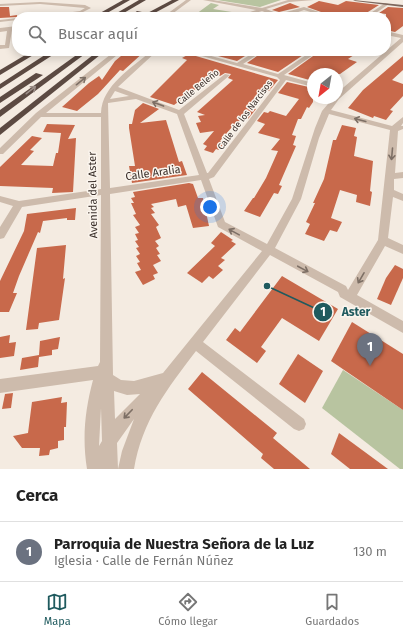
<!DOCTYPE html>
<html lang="es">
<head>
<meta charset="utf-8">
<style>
	body { margin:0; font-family:"Fira Sans",sans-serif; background:#f2f2f2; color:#222 }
	.compass { position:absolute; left:307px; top:68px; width:36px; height:36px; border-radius:50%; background:#fff; box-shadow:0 2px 10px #0003; rotate:211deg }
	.you { position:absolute; left:210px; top:207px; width:14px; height:14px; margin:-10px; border:3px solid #fff; border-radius:50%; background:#1a73e8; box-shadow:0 0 0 6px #1a73e833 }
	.badge { display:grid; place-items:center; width:26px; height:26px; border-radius:50%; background:#1f5a5e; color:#fff; font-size:13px; font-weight:700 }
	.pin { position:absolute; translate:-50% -33px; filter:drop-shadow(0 1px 2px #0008) }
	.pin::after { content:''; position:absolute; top:21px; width:14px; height:12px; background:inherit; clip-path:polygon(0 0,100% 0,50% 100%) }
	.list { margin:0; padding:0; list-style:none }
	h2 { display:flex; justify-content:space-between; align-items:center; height:52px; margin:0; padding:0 16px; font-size:17px }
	h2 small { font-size:13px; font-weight:400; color:#767676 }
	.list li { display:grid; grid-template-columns:26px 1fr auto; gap:12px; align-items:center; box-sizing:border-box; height:60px; padding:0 16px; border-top:1px solid #e0e0e0 }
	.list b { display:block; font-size:15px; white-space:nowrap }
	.list p { margin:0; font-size:13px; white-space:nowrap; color:#767676 }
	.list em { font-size:13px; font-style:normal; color:#767676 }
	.icon { flex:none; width:22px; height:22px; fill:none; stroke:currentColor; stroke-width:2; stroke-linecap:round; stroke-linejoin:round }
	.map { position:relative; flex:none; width:403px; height:469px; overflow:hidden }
	.search { position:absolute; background:#fff; box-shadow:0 2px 10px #0003; left:12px; right:12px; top:12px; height:44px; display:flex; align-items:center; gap:10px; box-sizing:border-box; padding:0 14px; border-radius:16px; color:#767676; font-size:15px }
	.sheet { height:112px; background:#fff }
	nav { display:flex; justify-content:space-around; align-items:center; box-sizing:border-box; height:56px; border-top:1px solid #e0e0e0; background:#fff; font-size:11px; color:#767676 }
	nav a { display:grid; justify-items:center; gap:2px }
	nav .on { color:#1f5a5e }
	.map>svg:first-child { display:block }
	.green { fill:#b8c4a0 }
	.building { fill:#c8694b }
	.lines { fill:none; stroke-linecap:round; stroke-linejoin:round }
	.minor { fill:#cdbbac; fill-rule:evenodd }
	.major { fill:#7d675c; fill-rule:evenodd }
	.highway { fill:#5c4a42; fill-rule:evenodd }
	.oneway { stroke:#7d6f65 }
	.oneway2 { stroke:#9c8e87 }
	.labels { text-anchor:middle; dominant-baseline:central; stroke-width:3; stroke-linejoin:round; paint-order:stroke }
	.far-street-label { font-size:9px; fill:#3b302b; stroke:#fbf5ee }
	.street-label { font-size:11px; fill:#3b302b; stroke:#fbf5ee }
	.leader { fill:none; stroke:#1f5a5e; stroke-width:1.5 }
	.callout-dot { fill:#1f5a5e; stroke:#fbf5ee; stroke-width:1.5 }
	.mark-label { font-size:12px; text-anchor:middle; font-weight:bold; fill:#fff }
	.callout-label { font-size:12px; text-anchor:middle; font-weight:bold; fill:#1f5a5e; stroke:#fbf5ee; stroke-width:3; stroke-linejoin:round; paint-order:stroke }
</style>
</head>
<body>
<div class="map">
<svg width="403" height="469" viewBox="0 0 403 469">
	<rect width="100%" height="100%" fill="#f4ebe1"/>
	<g class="green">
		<polygon points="217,0 281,0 260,7"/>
		<polygon points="211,3 219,5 213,9 238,13 225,17 192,17"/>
		<polygon points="343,370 403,410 403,469 400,469 322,408"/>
	</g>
	<g class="building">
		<polygon points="319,1 338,5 346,1 379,5 360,17 335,17 307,7"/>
		<polygon points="290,3 300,7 279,12 272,10"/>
		<polygon points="0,7 9,7 10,16 17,15 17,17 0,18"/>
		<polygon points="388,7 403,8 403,26 395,32 386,30 386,14 379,13"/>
		<polygon points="304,12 322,17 289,17"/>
		<polygon points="127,51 145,51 123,71 120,70 98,94 77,111 62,107 89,83 99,76 102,80 115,61"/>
		<polygon points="199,51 253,51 237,61"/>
		<polygon points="264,51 309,51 278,72 247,63"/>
		<polygon points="320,51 360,51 348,59 357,62 340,74 313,74 313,81 288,74"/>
		<polygon points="189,54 278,80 269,91 265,90 251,107 256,109 248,119 243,117 234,127 232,127 220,141 225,142 219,150 216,149 213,153 204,150 207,146 203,144 214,131 200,133 196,123 201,122 198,116 205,115 197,112 233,80 228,78 231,74 225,73 220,76 215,75 174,105 150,97 187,60 182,58"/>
		<polygon points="403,56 403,70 392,80 403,84 403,96 390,110 393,111 386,120 374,116 373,118 348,108 363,90"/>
		<polygon points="287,82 313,88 313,102 309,108 307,107 301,119 298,119 292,135 296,136 293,145 296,146 279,185 282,186 278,194 274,193 260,217 244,211 253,198 254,198 266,178 278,151 271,150 280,139 258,133 265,124 257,121 264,112 268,113 270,111 286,116 299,99 278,93"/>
		<polygon points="143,103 159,109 140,123 166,120 179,162 182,161 187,175 132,183 129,166 135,166 129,128 129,124 132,124 135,110"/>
		<polygon points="47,124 75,125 68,139 76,138 73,192 52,193 53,188 0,186 0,167 32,136 42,138 30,150 34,151 21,165 53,166 56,153 58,153 61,133 43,132"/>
		<polygon points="342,125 356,128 354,136 357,137 354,156 373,161 370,191 372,192 370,206 356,202 357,195 340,190 331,218 342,222 337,232 330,230 324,241 305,234 310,224 306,222 315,203 313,203 324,179 333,140 336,140"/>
		<polygon points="189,183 193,184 198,198 203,198 209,226 193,228 186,205 178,207 176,199 151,204 154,207 151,208 155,213 151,214 159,225 156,227 161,238 155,241 159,246 156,248 160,254 157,255 161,261 153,265 158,273 153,275 155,279 143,285 135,272 141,270 137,263 140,262 136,256 140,254 136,248 139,247 135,241 138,240 135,234 139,233 135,227 140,225 133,215 136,214 131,203 134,203 131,198 135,197 133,192"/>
		<polygon points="76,208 75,220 67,220 67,218 43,221 40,233 38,232 19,276 13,293 17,293 9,312 0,312 0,281 24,231 27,214"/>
		<polygon points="221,232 233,240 231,241 236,244 221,258 225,260 218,266 223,270 213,279 209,276 202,283 187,273 215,246 211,243"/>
		<polygon points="66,245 63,279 65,278 59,320 39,323 38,329 26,330 37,248"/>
		<polygon points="395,265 403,269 403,278 391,305 377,299 386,278"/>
		<polygon points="282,276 338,309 319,341 282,318 261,347 266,351 257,363 226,340 235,328 240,332"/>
		<polygon points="352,322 403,354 403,410 331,361"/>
		<polygon points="10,335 9,343 16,342 14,356 0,358 0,337"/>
		<polygon points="60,337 58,349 52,350 52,355 39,357 38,367 20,370 22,358 39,355 40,341"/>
		<polygon points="298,354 323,371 305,403 279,384"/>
		<polygon points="202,372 277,433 273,438 310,469 274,469 261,458 263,454 188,389"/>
		<polygon points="13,393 11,408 2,409 5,394"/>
		<polygon points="62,397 61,403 67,402 66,427 64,427 64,440 58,441 58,448 50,450 49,455 39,456 40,448 22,448 13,436 28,433 32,402"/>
		<polygon points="339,433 388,469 350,469 331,454"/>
	</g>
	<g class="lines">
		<g class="minor">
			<polygon points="186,0 191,0 168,17 163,17"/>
			<polygon points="203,0 213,0 262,8 288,0 314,0 289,2 266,9 279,14 304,7 334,17 327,17 304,10 284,17 274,17 275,16 262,11 242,17 235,17 256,10"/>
			<polygon points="40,2 85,5 91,8 81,13 36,17 80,11 85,8 40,4 0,6 0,4"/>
			<polygon points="385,3 389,4 370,17 365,17"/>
			<polygon points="17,18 17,20 0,22 0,20"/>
			<polygon points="17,26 17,30 12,30 9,48 0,49 0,45 5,45 7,31 0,32 0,28"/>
			<path d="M386,31L403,35V42L339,99L331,110L392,126L403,117V123L401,126H403V129L398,131L395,173L403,172V178L394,179V190L403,194V201L393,197L388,238L403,245V254L385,246L357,295L403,321V333L340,297L338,292L270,255L203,342L304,419L306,424L304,429L299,431L294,429L196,351C167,389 142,421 134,469H118L122,451L134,419L117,443L118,469H87C82,438 85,410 93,380L0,393V379L98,366L100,362L101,195L22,207L4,238L0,239V227L13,206L0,202V196L19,201L101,189V117H41L3,154H0V148L36,113L115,51H122L46,113H101C102,85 132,68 151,51H157L118,87L179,110L225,74L230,75L184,114L207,173H208L280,80L277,77L184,51H193L237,63L256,51H263L243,64L278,74L312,51H319L284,75L313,83V87L286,80L214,177L209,179L225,222L267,244L292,199L315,128L322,111L333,98H337V93L401,38L386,35ZM115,91L129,96L110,99ZM136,99L177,114L199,175L110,188L108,103ZM329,114L390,130L378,240L348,290L346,286L275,248L301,199L319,138ZM201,180L218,227L262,251L163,373L134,381L121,380L113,375L110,194ZM114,391L127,395L140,394L115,419ZM101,408L102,441L99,446Z"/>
		</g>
		<polygon class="major" points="353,0 403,5 403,7 355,1"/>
		<g class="highway">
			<polygon points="123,0 130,0 100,17 93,17"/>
			<polygon points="139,0 146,0 117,17 110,17"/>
			<polygon points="172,0 179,0 147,17 140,17"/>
			<polygon points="137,11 142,12 136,17 129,17"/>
			<polygon points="32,51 40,51 0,75 0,70"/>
			<polygon points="51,51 59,51 0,89 0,84"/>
			<polygon points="82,51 89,51 0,117 0,110"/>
			<polygon points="98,51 105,51 0,135 0,128"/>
			<polygon points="36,73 43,75 0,103 0,97"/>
		</g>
	</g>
	<defs><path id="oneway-shaft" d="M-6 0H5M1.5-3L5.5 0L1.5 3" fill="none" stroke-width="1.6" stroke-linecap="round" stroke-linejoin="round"/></defs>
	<g class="oneway">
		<use href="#oneway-shaft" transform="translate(81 81) rotate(-39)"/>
		<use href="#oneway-shaft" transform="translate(158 104) rotate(-160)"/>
		<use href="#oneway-shaft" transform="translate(360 120) rotate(-165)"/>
		<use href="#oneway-shaft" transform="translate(392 154) rotate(95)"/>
		<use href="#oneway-shaft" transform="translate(234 232) rotate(-151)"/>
		<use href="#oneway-shaft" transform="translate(303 269) rotate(28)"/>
		<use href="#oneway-shaft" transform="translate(361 278) rotate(120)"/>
		<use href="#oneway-shaft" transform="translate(128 414) rotate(134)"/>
	</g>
	<use class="oneway2" href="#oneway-shaft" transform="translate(31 90) rotate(-38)"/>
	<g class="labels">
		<g class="far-street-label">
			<text transform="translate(198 87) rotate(-39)">Calle Beleño</text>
			<text transform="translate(245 115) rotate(-53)">Calle de los Narcisos</text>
		</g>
		<g class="street-label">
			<text transform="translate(153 173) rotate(-8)">Calle Aralia</text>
			<text transform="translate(93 195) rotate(-91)">Avenida del Aster</text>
		</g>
	</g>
	<path class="leader" d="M267 286L323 312"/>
	<g class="callout-dot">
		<circle cx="267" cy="286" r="4"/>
		<circle cx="323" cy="312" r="10"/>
	</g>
	<g class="mark-label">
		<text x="323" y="316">1</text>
	</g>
	<g class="callout-label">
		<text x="356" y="316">Aster</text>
	</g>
</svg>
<svg class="compass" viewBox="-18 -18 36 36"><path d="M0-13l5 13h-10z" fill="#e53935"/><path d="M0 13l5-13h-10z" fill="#767676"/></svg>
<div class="you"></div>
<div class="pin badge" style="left:370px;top:366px;background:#6b7280">1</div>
<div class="search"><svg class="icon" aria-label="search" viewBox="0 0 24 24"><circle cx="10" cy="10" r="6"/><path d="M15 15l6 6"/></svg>Buscar aquí</div>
</div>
<section class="sheet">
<h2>Cerca<small></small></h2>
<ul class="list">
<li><span class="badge" style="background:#6b7280">1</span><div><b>Parroquia de Nuestra Señora de la Luz</b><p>Iglesia · Calle de Fernán Núñez</p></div><em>130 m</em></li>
</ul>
</section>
<nav>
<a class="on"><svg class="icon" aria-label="map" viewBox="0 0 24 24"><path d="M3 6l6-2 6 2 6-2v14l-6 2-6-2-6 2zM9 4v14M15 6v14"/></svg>Mapa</a>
<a><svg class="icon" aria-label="directions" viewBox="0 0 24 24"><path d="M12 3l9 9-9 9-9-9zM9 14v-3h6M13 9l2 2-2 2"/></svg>Cómo llegar</a>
<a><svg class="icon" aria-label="saved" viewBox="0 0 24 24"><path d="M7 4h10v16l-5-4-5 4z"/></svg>Guardados</a>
</nav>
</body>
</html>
